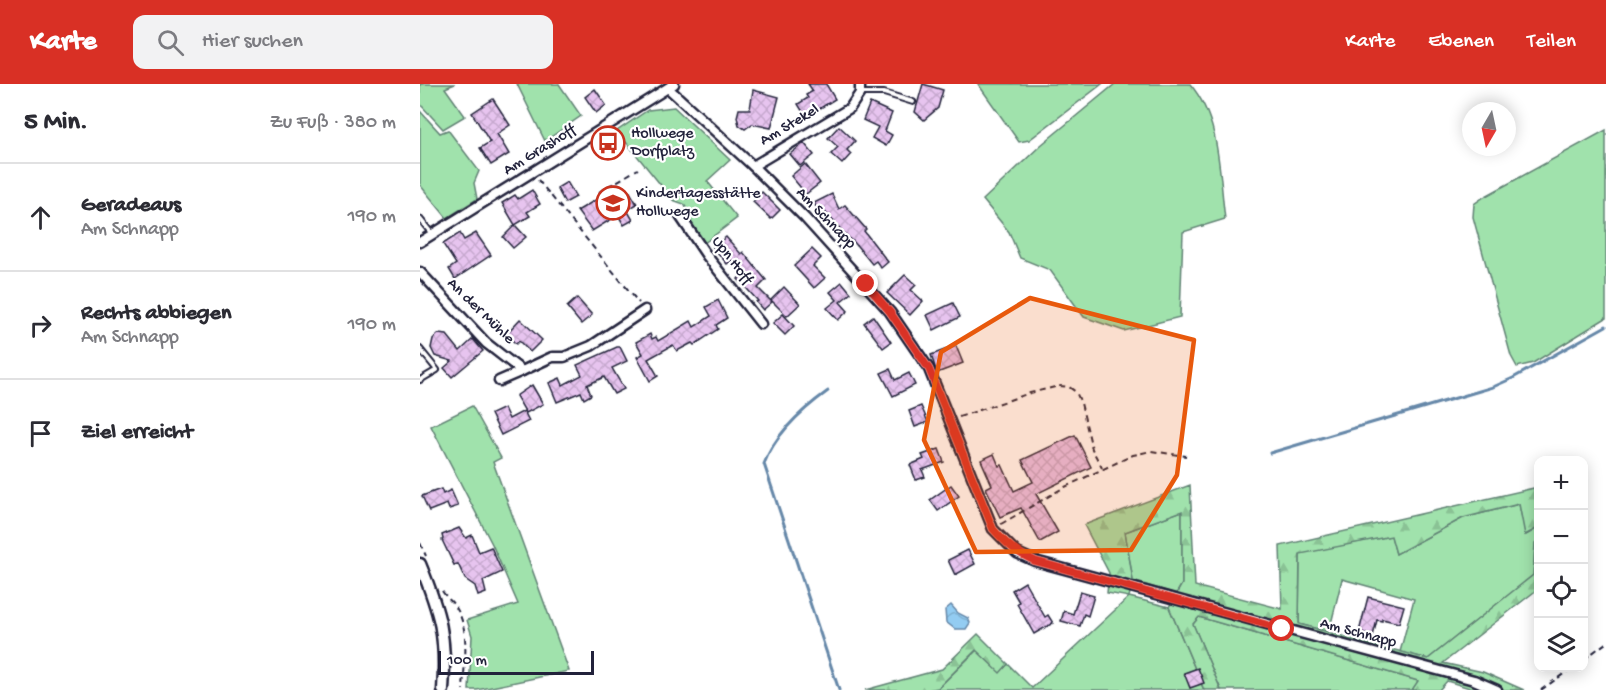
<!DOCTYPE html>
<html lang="de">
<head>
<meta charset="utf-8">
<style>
	body { margin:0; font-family:"Gochi Hand",sans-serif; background:#f2f2f3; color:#2b2b33 }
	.controls { position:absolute; right:18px; bottom:18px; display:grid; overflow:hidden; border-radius:12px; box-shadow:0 3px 15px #0003 }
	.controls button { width:54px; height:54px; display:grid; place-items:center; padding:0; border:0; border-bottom:2px solid #e1e1e2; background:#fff; color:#2b2b33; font:30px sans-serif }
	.compass { position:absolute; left:1042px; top:18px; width:54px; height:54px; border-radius:50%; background:#fff; box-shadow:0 3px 15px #0003; rotate:189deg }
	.scale { position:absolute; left:18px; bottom:15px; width:156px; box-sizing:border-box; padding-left:6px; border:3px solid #22223b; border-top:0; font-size:16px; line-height:21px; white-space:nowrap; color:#22223b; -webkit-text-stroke:4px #fff; paint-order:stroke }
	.stop { position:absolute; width:18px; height:18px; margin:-14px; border:4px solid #d93025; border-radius:50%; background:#fff }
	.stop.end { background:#d93025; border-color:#fff; box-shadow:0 2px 6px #0008 }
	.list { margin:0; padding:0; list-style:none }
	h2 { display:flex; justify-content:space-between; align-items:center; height:78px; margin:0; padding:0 24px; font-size:26px }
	h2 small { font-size:20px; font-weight:400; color:#7c7c81 }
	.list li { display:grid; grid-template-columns:39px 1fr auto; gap:18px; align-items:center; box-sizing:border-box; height:108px; padding:0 24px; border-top:2px solid #e1e1e2 }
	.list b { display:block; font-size:22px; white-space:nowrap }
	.list p { margin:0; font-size:20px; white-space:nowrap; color:#7c7c81 }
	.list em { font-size:20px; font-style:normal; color:#7c7c81 }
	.icon { flex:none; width:33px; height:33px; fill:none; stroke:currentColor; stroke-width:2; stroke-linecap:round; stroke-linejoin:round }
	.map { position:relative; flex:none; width:1186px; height:606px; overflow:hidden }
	header { display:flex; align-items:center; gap:36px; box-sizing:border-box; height:84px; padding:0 30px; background:#d93025; color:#fff }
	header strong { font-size:28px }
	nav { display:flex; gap:33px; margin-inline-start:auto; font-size:21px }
	.search { width:420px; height:54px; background:#f2f2f3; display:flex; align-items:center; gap:15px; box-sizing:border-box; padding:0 21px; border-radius:12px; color:#7c7c81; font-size:22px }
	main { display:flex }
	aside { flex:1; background:#fff }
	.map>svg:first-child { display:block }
	.grass { fill:#a0e2ac; stroke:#618274; stroke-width:1.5 }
	.forest { fill:url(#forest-firs); stroke:#618274; stroke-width:1.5 }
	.water { fill:url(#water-waves); stroke:#6688a9; stroke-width:1.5 }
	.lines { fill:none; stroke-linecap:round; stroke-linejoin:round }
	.stream { stroke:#6688a9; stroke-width:3 }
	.building { fill:url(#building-cross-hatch); stroke:#22223b; stroke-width:1.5 }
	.service-casing { stroke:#22223b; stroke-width:8 }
	.minor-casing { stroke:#22223b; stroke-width:13 }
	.tertiary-casing { stroke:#22223b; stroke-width:15 }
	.path { stroke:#22223b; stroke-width:2; stroke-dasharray:6 4.5; stroke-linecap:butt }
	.service { stroke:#fff; stroke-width:4 }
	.minor { stroke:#fff; stroke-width:8 }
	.tertiary { stroke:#fff; stroke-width:10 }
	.route { stroke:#d93025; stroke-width:8 }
	.marked { fill:#e8590c; fill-opacity:0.2; stroke:#e8590c; stroke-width:4.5; stroke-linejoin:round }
	.labels { text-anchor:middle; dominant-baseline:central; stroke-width:4.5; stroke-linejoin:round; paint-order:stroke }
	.street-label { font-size:16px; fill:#22223b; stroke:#fff }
	.poi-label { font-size:16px; fill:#22223b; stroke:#fff; text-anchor:start }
</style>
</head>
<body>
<header>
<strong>Karte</strong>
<div class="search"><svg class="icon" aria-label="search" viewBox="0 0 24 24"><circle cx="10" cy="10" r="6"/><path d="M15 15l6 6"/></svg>Hier suchen</div>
<nav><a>Karte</a><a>Ebenen</a><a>Teilen</a></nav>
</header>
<main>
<aside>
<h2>5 Min.<small>Zu Fuß · 380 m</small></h2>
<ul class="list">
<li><svg class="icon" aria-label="ahead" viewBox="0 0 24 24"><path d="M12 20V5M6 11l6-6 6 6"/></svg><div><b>Geradeaus</b><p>Am Schnapp</p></div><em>190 m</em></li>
<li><svg class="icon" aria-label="right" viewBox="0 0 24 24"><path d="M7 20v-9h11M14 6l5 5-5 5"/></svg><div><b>Rechts abbiegen</b><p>Am Schnapp</p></div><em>190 m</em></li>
<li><svg class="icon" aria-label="arrive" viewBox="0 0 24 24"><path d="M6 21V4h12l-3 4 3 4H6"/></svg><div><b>Ziel erreicht</b></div></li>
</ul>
</aside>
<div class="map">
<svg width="1186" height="606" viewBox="0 0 1186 606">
	<defs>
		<pattern id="forest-firs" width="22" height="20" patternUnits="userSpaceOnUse" patternTransform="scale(1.5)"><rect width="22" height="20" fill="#a0e2ac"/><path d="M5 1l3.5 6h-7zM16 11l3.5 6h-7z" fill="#8ac295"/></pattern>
		<pattern id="water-waves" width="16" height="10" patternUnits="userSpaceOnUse" patternTransform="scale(1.5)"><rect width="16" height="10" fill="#93ccf2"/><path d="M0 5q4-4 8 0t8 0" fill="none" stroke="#7eafd0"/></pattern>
		<pattern id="building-cross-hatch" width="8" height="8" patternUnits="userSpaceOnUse" patternTransform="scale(1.5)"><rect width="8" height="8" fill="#e7c4ef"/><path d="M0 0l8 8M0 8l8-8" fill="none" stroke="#c6a8ce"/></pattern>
	</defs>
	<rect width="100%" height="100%" fill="#fff"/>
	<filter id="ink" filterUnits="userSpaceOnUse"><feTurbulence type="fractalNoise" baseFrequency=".0167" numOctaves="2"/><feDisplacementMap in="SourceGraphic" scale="12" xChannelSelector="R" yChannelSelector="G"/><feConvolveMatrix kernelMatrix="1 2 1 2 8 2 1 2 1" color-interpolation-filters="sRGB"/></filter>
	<g filter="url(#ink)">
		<g class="grass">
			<polygon points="0,0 35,0 25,4 45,32 23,45 0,20"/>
			<polygon points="97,0 139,0 161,32 125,57"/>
			<polygon points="558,0 682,0 609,56 599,58"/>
			<path d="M695,0H770C801,36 799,90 805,135L763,148L760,233L704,247L664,233L630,186L600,174L589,148L563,116L621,61Z"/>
			<polygon points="254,23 310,76 287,97 317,134 283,160 269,137 269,129 264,120 253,116 197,47 228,26"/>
			<polygon points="0,27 20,49 28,46 59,87 54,99 57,115 27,134 0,101"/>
			<polygon points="1186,46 1186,234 1113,279 1097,283 1091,272 1053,133 1054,120 1064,113"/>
			<polygon points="52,322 81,374 73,378 149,587 57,606 49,606 52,552 47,536 98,520 72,460 11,342"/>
			<polygon points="1099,420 1106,451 1118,444 1114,491 1008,575 980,568 994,515 922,495 909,548 879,540 880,469 971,452 976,470 1043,434"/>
			<polygon points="762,427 762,500 756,510 713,497 705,448"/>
			<polygon points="709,513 749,523 784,606 507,606 518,604 557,566 580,588 588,580 612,604"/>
			<polygon points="779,533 999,597 992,606 801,606 773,540"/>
		</g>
		<g class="forest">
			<polygon points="770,401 775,502 862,525 860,462 1114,404 1118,423 1118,444 1105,451 1099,420 1043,434 976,470 971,452 880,470 879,540 1008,575 1113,491 1115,459 1118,457 1118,505 1023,579 1063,588 1104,606 1056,606 1027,597 1019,606 992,606 998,597 779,533 773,540 801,606 784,606 749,523 762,500 762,427 705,448 713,497 709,513 687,509 689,489 664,441"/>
			<polygon points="558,550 588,580 580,589 556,566 518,604 507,606 445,606 522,585"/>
		</g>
		<polygon class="water" points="531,521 538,529 548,534 550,539 546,545 535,545 526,538 525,526"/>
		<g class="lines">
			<g class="stream">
				<path d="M408,307C383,325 355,350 344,380L419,606"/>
				<polyline points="850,369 1073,303 1093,294 1186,242"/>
			</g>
		</g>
		<g class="building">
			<polygon points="388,0 406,0 415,15 386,33 378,20 388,14 386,11 393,7"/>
			<polygon points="503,0 523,6 518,24 504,36 495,28"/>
			<polygon points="175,5 186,21 176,29 165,13"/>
			<polygon points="333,6 359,13 351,44 332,40 325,45 319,41 317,33 319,25 330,25"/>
			<polygon points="73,15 90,41 77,50 89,70 71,81 60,64 70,58 52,29"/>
			<polygon points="450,19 472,29 465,47 472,51 466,62 452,54 458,43 443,36"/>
			<polygon points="419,42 435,57 427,66 431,70 422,80 411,70 418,63 408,54"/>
			<polygon points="384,59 394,71 380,82 370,70"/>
			<polygon points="385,80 400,99 386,110 371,92"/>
			<polygon points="147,98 156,113 145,119 137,104"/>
			<polygon points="198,100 204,111 210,108 217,120 207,126 213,136 204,141 198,131 172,147 157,127 189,108 187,106"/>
			<polygon points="112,106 120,120 107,128 110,132 95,141 82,119 95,111 98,115"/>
			<polygon points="342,108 360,126 351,135 333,118"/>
			<polygon points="412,110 419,125 425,121 446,145 444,147 468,178 461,184 456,177 452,180 433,157 432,158 405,128 400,130 394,119"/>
			<polygon points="95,141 106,153 93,164 83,153"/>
			<polygon points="40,149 44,156 56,149 71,171 35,195 29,185 36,180 23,160"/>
			<polygon points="306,153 321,170 323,168 346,196 338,204 352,218 343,226 336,218 338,217 318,195 324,189 312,176 307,180 293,163"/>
			<polygon points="392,165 401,174 393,182 405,194 394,204 374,182"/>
			<polygon points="485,191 496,201 491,206 503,217 490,231 467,209"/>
			<polygon points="422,198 431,209 420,218 428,227 418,236 407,224 417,216 410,208"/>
			<polygon points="364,203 380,220 367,232 351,216"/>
			<polygon points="157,214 172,231 161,240 147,223"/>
			<polygon points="298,216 307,234 296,241 298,245 274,261 272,259 257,267 253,261 228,275 238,292 230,297 217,273 223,270 216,258 230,250 232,255 236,253 238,257 271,237 274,243 291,232 286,223"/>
			<polygon points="533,219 540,233 514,246 507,231"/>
			<polygon points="363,230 374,242 365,251 353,239"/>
			<polygon points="453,232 471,258 463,264 444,239"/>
			<polygon points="100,235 122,256 110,268 99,257 96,260 86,250"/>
			<polygon points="18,250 27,251 40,267 53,255 63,267 32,293 24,284 32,277 15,272 11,264 13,255"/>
			<polygon points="536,262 543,279 517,289 511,271"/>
			<polygon points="197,263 200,263 207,277 192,284 204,305 194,310 184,293 167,301 171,311 164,315 161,308 137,318 129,299 140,294 143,301 162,291 157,281"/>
			<polygon points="470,285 475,296 489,289 495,301 473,312 461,289"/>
			<polygon points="112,301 123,320 106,329 96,312"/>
			<polygon points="501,322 508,338 495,343 489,327"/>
			<polygon points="84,324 89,335 104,327 109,337 81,351 71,330"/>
			<polygon points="655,351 671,383 616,410 638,448 620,458 601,424 580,433 566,404 572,401 561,376 574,370 579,382 582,381 594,407 613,398 602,376"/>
			<polygon points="519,365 524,378 502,386 505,393 496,396 490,381 504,375 502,371"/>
			<polygon points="531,401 539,412 518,427 510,416"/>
			<polygon points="21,405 23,410 31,406 38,422 29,425 27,420 9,427 2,412"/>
			<polygon points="39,444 46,454 52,451 59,468 71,463 82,488 63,497 66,509 58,512 55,502 45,495 38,480 34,481 22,456 23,455 22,451"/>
			<polygon points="548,466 555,480 535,491 528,476"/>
			<polygon points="605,498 625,533 628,531 633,539 614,550 597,520 599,518 592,506"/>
			<polygon points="660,508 674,512 668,532 664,530 660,542 641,537 644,527 653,530"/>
			<polygon points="948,513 984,522 979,539 962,535 962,537 957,536 953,552 939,548"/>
			<polygon points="778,584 784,599 770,604 764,589"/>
		</g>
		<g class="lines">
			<g class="service-casing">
				<g id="service">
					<polyline points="441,9 464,9 493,18"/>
					<polyline points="0,135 12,150"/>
					<polyline points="0,265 17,286 0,296"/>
				</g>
			</g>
			<g class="minor-casing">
				<g id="minor">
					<polyline points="248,4 333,82 385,134 470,228 509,285 573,445 597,469 615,477 1054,596 1077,606"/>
					<polyline points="333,82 430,24 440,9 440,0"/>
					<polyline points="260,132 287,172 341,240"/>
					<polyline points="0,158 254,0"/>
					<polyline points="0,188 66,259 102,287 132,273 144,273 171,262 225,226"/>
					<polyline points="79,297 102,287"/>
				</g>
			</g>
			<g class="tertiary-casing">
				<path id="tertiary" d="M0,480C20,529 27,553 23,606"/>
			</g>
			<g class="path">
				<polyline points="118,96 219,219"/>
				<polyline points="179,108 218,85"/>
				<polyline points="539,333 610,309 639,302 649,303 656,308 661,319 672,365 682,384"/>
				<polyline points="581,440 645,403 713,371 731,367 766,372"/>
				<polyline points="0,459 6,472"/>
				<path d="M22,507C26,513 31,517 35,522C51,545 44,580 43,606"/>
				<polyline points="1164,575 1186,559"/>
				<polyline points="1121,606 1152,584"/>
			</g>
			<use href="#service" class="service"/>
			<use href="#minor" class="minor"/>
			<use href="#tertiary" class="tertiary"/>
		</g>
	</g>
	<g class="lines" filter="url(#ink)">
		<path class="route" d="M446,200L470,228L509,285L573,445C586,460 597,469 615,477L862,545"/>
	</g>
	<path class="marked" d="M610,214L774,256L757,391L711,466L556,468L504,356L521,268Z"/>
	<defs>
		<g id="bus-ring" transform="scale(1.725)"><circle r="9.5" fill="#fff" stroke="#c8321e" stroke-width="1.5"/><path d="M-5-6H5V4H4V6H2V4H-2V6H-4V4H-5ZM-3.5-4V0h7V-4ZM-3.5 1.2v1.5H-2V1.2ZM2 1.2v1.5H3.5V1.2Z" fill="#c8321e"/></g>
		<g id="school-ring" transform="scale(1.725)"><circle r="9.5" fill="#fff" stroke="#c8321e" stroke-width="1.5"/><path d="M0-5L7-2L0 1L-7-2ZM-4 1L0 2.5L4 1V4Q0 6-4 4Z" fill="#c8321e"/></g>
	</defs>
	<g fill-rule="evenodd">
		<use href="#bus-ring" x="188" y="59"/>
		<use href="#school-ring" x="193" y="119"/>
	</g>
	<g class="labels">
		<g class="street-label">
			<text transform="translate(370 42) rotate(-31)">Am Stekel</text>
			<text transform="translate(120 67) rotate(-32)">Am Grashoff</text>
			<text transform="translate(405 135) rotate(46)">Am Schnapp</text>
			<text transform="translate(311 177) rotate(52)">Upn Hoff</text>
			<text transform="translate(60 228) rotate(44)">An der Mühle</text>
			<text transform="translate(938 550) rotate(15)">Am Schnapp</text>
		</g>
		<g class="poi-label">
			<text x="211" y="50">Hollwege<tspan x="211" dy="18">Dorfplatz</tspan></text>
			<text x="216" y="110">Kindertagesstätte<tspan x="216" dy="18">Hollwege</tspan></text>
		</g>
	</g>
</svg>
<div class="controls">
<button>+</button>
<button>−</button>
<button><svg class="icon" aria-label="locate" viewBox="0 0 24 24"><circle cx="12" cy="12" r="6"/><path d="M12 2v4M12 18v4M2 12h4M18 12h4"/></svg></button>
<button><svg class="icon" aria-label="layers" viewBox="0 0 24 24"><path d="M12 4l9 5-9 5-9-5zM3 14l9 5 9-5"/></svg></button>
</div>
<svg class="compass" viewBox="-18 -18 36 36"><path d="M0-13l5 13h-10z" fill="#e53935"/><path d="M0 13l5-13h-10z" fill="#7c7c81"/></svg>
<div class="scale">100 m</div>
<div class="stop" style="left:862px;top:545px"></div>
<div class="stop end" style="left:446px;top:200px"></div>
</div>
</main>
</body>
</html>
